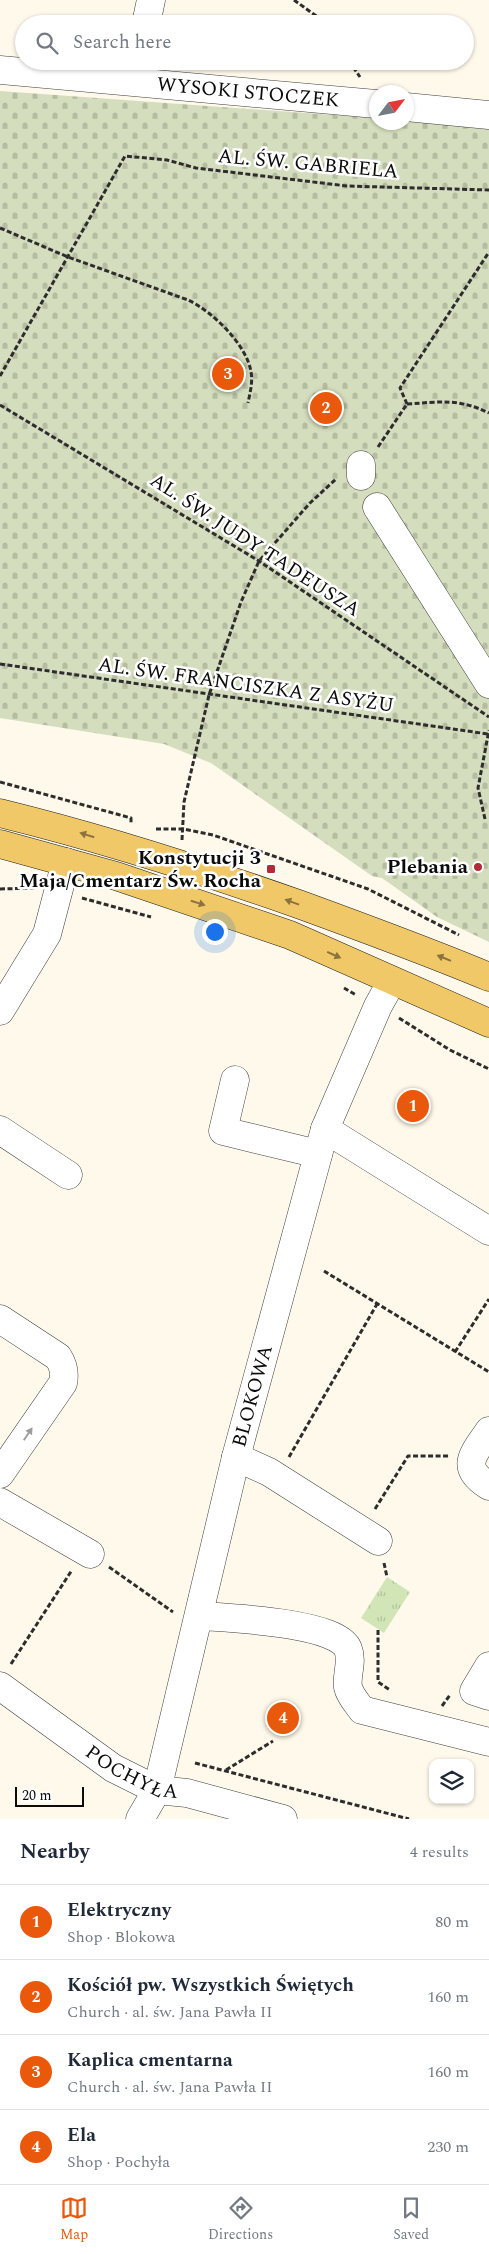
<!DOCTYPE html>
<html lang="en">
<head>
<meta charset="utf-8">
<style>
	body { margin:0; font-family:Spectral,serif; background:#f2f2f3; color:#1f2937 }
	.controls { position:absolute; right:15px; bottom:15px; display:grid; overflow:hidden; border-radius:10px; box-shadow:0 1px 4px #0004 }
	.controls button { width:45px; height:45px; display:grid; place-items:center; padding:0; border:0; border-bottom:1px solid #e0e1e3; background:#fff; color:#1f2937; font:25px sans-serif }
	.compass { position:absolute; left:369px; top:85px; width:45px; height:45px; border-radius:50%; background:#fff; box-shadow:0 1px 4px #0004; rotate:58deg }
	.scale { position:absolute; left:15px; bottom:12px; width:69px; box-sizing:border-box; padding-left:5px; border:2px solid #0b0b0b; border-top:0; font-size:14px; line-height:18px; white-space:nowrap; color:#0b0b0b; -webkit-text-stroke:4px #fff; paint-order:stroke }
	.you { position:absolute; left:214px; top:931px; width:18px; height:18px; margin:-12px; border:4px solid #fff; border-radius:50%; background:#1a73e8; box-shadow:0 0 0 8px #1a73e833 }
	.badge { display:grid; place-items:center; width:32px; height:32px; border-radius:50%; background:#ea580c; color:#fff; font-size:16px; font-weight:700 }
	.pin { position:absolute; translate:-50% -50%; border:2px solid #fff; box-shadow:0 1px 5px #0006 }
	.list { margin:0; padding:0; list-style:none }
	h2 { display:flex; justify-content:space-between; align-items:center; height:65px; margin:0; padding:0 20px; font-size:21px }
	h2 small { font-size:16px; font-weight:400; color:#747a83 }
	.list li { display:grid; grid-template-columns:32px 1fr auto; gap:15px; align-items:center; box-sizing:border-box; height:75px; padding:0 20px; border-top:1px solid #e0e1e3 }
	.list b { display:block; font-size:19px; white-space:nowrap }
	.list p { margin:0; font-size:16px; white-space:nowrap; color:#747a83 }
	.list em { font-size:16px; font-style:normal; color:#747a83 }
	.icon { flex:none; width:28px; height:28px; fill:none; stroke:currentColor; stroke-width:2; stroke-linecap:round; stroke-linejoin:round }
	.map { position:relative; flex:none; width:489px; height:1819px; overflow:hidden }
	.search { position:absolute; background:#fff; box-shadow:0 1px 4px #0004; left:15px; right:15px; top:15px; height:55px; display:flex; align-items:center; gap:12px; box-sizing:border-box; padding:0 18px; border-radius:28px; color:#747a83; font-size:19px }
	.sheet { height:365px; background:#fff }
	nav { display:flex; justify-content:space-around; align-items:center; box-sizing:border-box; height:70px; border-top:1px solid #e0e1e3; background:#fff; font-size:14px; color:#747a83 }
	nav a { display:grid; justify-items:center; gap:2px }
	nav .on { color:#ea580c }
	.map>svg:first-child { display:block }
	.cemetery { fill:url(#cemetery-stones) }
	.park { fill:url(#park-tufts) }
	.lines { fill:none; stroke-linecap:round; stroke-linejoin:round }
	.minor-casing { stroke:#3e3e3e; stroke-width:29 }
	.major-casing { stroke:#1c1c1c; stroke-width:29 }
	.path { stroke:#2d2d2d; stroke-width:3; stroke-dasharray:5 2.5; stroke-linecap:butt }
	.minor { stroke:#fff; stroke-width:28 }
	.major { stroke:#f1c867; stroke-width:28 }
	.oneway { fill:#8a733e }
	.oneway2 { fill:#9d9d9d }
	.poi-dot { fill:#b22c38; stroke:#fff; stroke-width:2 }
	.labels { text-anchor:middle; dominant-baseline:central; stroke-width:5; stroke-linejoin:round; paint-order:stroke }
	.street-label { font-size:20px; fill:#0b0b0b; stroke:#fff }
	.poi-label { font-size:20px; font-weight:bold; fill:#0b0b0b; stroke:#fff; text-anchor:end }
</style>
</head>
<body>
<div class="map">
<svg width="489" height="1819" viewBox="0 0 489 1819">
	<defs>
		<pattern id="cemetery-stones" width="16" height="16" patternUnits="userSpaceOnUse" patternTransform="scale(1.25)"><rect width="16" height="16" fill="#d4ddbd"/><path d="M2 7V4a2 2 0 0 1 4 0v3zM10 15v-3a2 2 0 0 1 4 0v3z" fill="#b5bca1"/></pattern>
		<pattern id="park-tufts" width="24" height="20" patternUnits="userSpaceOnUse" patternTransform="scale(1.25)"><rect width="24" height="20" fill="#d1e5b6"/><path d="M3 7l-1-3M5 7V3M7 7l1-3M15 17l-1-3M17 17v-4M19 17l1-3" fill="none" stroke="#b2c39b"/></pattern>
	</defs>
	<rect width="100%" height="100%" fill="#fef9ea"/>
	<polygon class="cemetery" points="0,91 376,118 376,122 406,122 407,120 489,126 489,942 437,917 382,878 372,876 211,763 164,744 0,718"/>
	<polygon class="park" points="387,1577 410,1592 384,1633 361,1618"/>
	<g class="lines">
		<g class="minor-casing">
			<g id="minor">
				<polyline points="146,24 151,0"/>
				<path id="s1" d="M0,70L376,104"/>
				<polyline points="406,107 489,115"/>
				<polyline points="361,476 361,465"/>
				<polyline points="377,507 489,684"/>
				<polyline points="0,1011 47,934 66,862"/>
				<polyline points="235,1080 223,1131 318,1154"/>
				<polyline points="325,1129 489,1231"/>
				<polyline points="0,1130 68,1175"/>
				<path d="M0,1319L58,1357C64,1366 65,1373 63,1383L0,1474"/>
				<path d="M489,1431C473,1455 459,1467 489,1486"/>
				<polyline points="236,1457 269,1472 378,1541"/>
				<polyline points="0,1502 90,1554"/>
				<path d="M199,1616C228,1618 337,1622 348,1649C353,1662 346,1675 348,1687C350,1696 357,1703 362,1710L489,1742"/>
				<polyline points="489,1666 474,1691 489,1696"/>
				<path id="s2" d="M0,1686L113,1768L157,1790L187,1793L283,1819"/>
				<path id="s3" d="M140,1819L157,1790L236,1457L325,1129L378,1006L392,981"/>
			</g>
		</g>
		<g class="major-casing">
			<g id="major">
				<path d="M0,813C102,838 202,870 301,905C364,928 427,951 489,977"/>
				<polyline points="0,844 116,876 290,935 489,1023"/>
			</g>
		</g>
		<g class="path">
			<polyline points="294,0 319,18 323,24"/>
			<polyline points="349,61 360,77"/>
			<path d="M0,228L68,257L188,300C212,311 247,345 251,372C253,382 250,393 248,403"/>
			<polyline points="0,376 125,156 167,160 196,168 347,186 489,190"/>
			<polyline points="407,404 400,388 489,252"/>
			<path d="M407,404C440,402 458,398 489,413"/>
			<polyline points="0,405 259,561 489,717"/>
			<polyline points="378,447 407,404"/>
			<polyline points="0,664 488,734"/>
			<polyline points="0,782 131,818 131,823"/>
			<polyline points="485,819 478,788 489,730"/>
			<polyline points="156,829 183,829 213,835 368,889 459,935"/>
			<polyline points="182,840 184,802 209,695 241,602 259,561 310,503 336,479"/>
			<polyline points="0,889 34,888"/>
			<polyline points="82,898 151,917"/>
			<polyline points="344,988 356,995"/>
			<polyline points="399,1018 450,1050 489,1069"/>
			<polyline points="324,1271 489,1372"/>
			<polyline points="455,1352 489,1299"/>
			<polyline points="289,1457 377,1304"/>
			<polyline points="375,1509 408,1456 449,1456"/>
			<polyline points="384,1563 387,1577"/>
			<polyline points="109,1567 173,1612"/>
			<polyline points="378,1630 378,1682 390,1690"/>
			<polyline points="11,1664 72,1570"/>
			<polyline points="442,1706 450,1695"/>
			<polyline points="195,1763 409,1819"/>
			<polyline points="226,1770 273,1741"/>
		</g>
		<use href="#minor" class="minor"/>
		<use href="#major" class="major"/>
	</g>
	<defs><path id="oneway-solid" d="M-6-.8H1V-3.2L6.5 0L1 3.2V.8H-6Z" transform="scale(1.25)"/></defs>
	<g class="oneway">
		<use href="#oneway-solid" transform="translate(87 835) rotate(-163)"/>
		<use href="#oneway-solid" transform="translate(292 902) rotate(-160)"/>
		<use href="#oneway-solid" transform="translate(198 903) rotate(18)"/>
		<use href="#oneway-solid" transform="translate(334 955) rotate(24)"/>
		<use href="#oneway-solid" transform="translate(444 958) rotate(-158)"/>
	</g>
	<use class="oneway2" href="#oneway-solid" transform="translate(28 1434) rotate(-56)"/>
	<g class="poi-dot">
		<circle cx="478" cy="867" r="5"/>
		<rect x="266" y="864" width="10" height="10" rx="2.5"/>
	</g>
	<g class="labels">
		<g class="street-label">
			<text stroke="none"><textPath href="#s1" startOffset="249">WYSOKI STOCZEK</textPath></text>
			<text transform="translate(308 164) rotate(5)">AL. ŚW. GABRIELA</text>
			<text transform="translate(255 545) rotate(33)">AL. ŚW. JUDY TADEUSZA</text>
			<text transform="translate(246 685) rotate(8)">AL. ŚW. FRANCISZKA Z ASYŻU</text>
			<text stroke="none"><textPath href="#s3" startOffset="439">BLOKOWA</textPath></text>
			<text stroke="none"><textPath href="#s2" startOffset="159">POCHYŁA</textPath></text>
		</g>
		<g class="poi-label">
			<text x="261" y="858">Konstytucji 3<tspan x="261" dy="23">Maja/Cmentarz Św. Rocha</tspan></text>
			<text x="468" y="867">Plebania</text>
		</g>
	</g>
</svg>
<div class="controls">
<button><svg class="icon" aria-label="layers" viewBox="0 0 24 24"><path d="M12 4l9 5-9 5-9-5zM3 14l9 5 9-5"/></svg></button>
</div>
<svg class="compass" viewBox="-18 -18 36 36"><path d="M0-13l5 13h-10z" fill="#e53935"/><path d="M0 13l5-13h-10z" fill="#747a83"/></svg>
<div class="scale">20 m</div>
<div class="you"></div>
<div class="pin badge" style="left:413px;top:1106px">1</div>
<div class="pin badge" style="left:326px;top:408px">2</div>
<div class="pin badge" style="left:228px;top:374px">3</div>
<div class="pin badge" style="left:283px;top:1718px">4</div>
<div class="search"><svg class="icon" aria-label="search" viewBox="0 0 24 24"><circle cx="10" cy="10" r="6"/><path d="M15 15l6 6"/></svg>Search here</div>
</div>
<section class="sheet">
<h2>Nearby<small>4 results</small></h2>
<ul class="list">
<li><span class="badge">1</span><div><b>Elektryczny</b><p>Shop · Blokowa</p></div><em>80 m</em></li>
<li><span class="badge">2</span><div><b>Kościół pw. Wszystkich Świętych</b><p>Church · al. św. Jana Pawła II</p></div><em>160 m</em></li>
<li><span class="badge">3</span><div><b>Kaplica cmentarna</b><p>Church · al. św. Jana Pawła II</p></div><em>160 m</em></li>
<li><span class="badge">4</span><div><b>Ela</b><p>Shop · Pochyła</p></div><em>230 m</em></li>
</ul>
</section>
<nav>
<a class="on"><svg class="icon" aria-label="map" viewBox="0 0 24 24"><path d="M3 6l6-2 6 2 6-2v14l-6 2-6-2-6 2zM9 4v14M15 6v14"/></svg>Map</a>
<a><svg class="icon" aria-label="directions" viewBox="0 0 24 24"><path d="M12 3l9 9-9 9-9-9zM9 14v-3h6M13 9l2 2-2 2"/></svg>Directions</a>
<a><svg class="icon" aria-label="saved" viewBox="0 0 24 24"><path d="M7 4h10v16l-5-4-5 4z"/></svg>Saved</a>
</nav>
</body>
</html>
